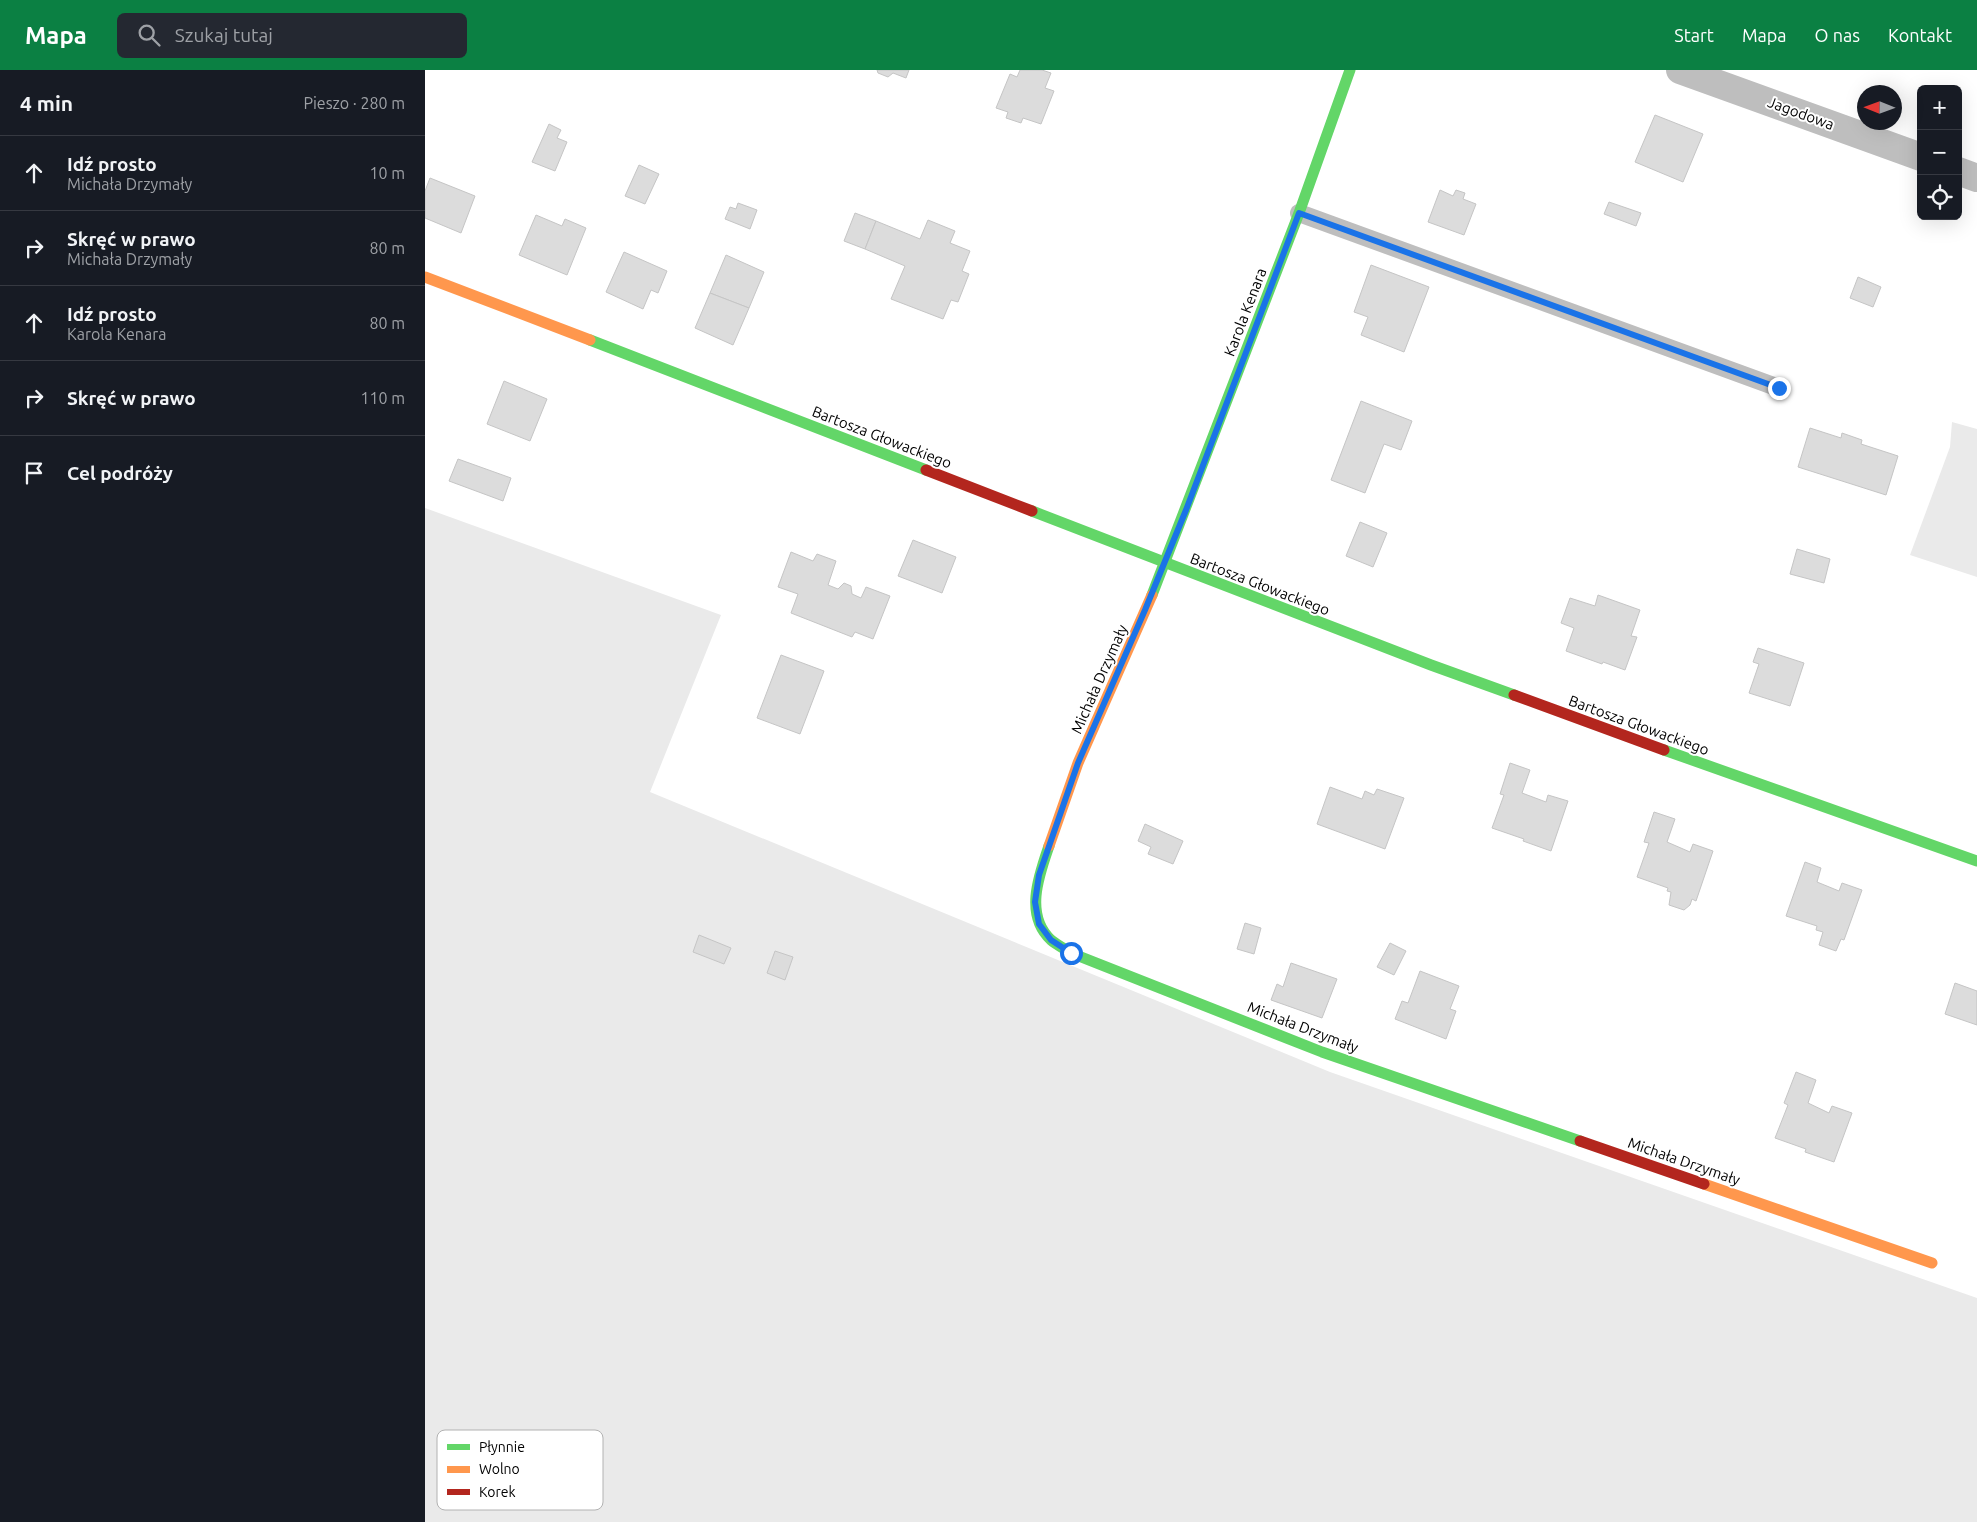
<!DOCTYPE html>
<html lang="pl">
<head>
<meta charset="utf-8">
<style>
	body { margin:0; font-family:Ubuntu,sans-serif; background:#242831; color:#f1f3f6 }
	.controls { position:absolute; right:15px; top:15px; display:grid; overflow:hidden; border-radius:8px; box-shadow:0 5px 20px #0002 }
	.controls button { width:45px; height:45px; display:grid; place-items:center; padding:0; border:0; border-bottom:1px solid #363941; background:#171b24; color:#f1f3f6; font:25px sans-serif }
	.compass { position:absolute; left:1432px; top:15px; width:45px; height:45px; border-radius:50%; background:#171b24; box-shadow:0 5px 20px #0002; rotate:271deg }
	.stop { position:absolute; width:15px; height:15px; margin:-11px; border:4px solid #1a73e8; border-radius:50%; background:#fff }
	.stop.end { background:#1a73e8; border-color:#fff; box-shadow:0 1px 5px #0008 }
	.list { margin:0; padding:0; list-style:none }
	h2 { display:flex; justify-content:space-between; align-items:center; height:65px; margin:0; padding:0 20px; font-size:21px }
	h2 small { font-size:16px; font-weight:400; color:#9ea1a6 }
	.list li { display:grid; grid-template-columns:32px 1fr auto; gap:15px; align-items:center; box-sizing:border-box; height:75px; padding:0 20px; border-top:1px solid #363941 }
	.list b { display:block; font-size:19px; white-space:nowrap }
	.list p { margin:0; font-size:16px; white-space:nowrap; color:#9ea1a6 }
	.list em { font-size:16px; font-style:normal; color:#9ea1a6 }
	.icon { flex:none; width:28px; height:28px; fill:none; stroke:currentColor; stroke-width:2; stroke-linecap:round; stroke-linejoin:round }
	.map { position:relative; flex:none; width:1552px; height:1452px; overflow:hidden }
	header { display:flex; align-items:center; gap:30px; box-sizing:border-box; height:70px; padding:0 25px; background:#0b8043; color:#fff }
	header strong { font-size:24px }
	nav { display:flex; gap:28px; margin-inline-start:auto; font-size:18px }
	.search { width:350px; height:45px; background:#242831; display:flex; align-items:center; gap:12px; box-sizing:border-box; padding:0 18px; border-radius:8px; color:#9ea1a6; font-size:19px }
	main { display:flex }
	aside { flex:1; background:#171b24 }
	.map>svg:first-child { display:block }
	.green { fill:#eaeaea }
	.building { fill:#dcdcdc; stroke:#c5c5c5 }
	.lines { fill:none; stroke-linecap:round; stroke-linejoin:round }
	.lane { stroke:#bebebe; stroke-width:18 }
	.street { stroke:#bebebe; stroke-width:28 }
	.fast { stroke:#63d668; stroke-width:11 }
	.slow { stroke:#ff974d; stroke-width:11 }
	.jam { stroke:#b3261e; stroke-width:11 }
	.route { stroke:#1a73e8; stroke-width:6 }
	.labels { text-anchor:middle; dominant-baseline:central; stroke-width:4; stroke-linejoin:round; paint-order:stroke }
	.street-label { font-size:15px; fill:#000; stroke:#fff }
	.key { fill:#fff; stroke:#b2b2b2; stroke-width:1 }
	.key-label { font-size:14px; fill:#000 }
</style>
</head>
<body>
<header>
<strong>Mapa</strong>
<div class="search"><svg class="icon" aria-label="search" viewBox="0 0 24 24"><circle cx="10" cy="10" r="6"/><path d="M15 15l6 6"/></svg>Szukaj tutaj</div>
<nav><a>Start</a><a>Mapa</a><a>O nas</a><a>Kontakt</a></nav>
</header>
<main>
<aside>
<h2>4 min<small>Pieszo · 280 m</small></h2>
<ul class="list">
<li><svg class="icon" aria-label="ahead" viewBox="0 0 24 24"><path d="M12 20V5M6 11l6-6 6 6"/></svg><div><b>Idź prosto</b><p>Michała Drzymały</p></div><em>10 m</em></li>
<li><svg class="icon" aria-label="right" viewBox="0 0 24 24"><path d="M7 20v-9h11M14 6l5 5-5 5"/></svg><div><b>Skręć w prawo</b><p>Michała Drzymały</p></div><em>80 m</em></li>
<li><svg class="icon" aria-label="ahead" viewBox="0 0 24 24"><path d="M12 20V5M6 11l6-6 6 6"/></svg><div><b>Idź prosto</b><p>Karola Kenara</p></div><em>80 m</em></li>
<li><svg class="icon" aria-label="right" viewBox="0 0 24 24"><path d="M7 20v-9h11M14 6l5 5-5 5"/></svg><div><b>Skręć w prawo</b></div><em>110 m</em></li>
<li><svg class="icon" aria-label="arrive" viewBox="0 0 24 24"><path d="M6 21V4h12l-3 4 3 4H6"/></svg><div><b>Cel podróży</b></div></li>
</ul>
</aside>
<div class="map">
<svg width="1552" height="1452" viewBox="0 0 1552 1452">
	<rect width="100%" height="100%" fill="#fff"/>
	<g class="green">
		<polygon points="1527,352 1552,359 1552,507 1485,485 1525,377"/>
		<polygon points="0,438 296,545 225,722 905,1002 1552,1228 1552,1452 0,1452"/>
	</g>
	<g class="building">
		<polygon points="452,0 484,0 481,8 468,3 463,7 453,3"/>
		<polygon points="595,0 617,0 626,3 620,18 629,21 616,54 598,48 596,53 581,48 583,42 571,38 585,4 592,7"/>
		<polygon points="1230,45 1278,64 1258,112 1210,92"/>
		<polygon points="124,54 136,60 132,68 142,72 130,101 107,92"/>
		<polygon points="214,95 234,104 220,134 200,126"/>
		<polygon points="5,108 50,126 36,163 0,148 0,121"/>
		<polygon points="1015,120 1028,126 1031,120 1040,123 1038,129 1051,134 1039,165 1003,152"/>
		<polygon points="1184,132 1216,143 1211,156 1179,144"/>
		<polygon points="313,133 332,140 325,159 300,149 305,137 311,139"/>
		<polygon points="430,143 451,151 440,179 419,171"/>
		<polygon points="111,145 137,156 140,149 161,158 142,205 94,185"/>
		<polygon points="503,150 530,161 525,173 545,181 537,201 544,204 533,232 526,230 518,249 466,229 480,196 440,179 451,151 495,169"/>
		<polygon points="199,182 242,201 233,223 226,220 218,239 181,222"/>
		<polygon points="301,185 339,202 324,238 285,223"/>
		<polygon points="946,195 1004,217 979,282 936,265 943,247 929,242"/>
		<polygon points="1433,207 1456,217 1448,237 1425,228"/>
		<polygon points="285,223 324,238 308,275 270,258"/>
		<polygon points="79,311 122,329 105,371 62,354"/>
		<polygon points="936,331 987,351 976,380 959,374 940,423 906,410"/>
		<polygon points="1385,358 1416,368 1417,363 1437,370 1436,374 1473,386 1461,425 1373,397"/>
		<polygon points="33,389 86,408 78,431 24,411"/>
		<polygon points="935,452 962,463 948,497 921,486"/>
		<polygon points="488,470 531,487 517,523 473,506"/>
		<polygon points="1372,479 1405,489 1399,513 1365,504"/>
		<polygon points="366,482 388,491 392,484 411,491 403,515 413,519 419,513 426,516 427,524 436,528 441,517 465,526 448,569 430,562 427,567 366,543 373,524 353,517"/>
		<polygon points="1173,525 1215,540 1206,566 1212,567 1200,600 1178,592 1177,594 1141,581 1149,558 1136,553 1145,528 1170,536"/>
		<polygon points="1333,578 1379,593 1365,636 1324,623 1334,594 1328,592"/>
		<polygon points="356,585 399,601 375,664 332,648"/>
		<polygon points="1085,693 1105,700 1097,723 1121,732 1123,725 1143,731 1126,781 1098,771 1099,769 1067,758 1079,725 1075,724"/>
		<polygon points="905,717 937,729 940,721 949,725 952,719 979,728 960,779 892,754"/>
		<polygon points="1229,742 1250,749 1242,772 1265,782 1268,774 1288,781 1271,831 1267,829 1265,835 1259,840 1244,835 1246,822 1242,821 1243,818 1212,807 1224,773 1219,772"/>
		<polygon points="720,754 758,771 748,794 723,784 726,777 713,771"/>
		<polygon points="1380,792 1396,798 1392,812 1414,821 1417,813 1437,820 1419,870 1416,869 1411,881 1394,875 1398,862 1391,860 1392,856 1361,846"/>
		<polygon points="820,853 836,858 829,884 812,879"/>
		<polygon points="274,865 306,878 299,894 268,882"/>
		<polygon points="965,873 981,881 969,905 952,897"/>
		<polygon points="350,881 368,887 360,910 342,903"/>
		<polygon points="866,893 912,909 897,948 846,930 852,914 858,917"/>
		<polygon points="995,901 1034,916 1025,939 1031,941 1021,969 970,949 977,931 983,933"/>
		<polygon points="1530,913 1552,921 1552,955 1520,944"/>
		<polygon points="1371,1002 1391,1010 1383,1033 1404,1043 1407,1036 1427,1043 1409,1092 1380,1082 1381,1079 1350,1068 1363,1035 1359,1033"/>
	</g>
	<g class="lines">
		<polyline class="lane" points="874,143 1354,318"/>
		<g class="street">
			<polyline points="1255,0 1496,87"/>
			<polyline points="1533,101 1552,108"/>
		</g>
		<g class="fast">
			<polyline points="165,270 501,400"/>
			<polyline points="607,441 1006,595 1089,625"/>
			<polyline points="727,525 874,143 925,0"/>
			<polyline points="1239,680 1552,791"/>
			<path d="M624,776C614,805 599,845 626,870C632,875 640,879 646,883L897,982L1155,1071"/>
		</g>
		<g class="slow">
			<polyline points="0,207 165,270"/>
			<polyline points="624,776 653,693 727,525"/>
			<polyline points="1279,1114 1507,1193"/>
		</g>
		<g class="jam">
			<polyline points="501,400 607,441"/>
			<polyline points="1089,625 1239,680"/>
			<polyline points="1155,1071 1279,1114"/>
		</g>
	</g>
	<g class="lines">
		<polyline class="route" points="646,883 626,870 614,854 610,832 614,805 653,693 720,540 761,440 874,143 1354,318"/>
	</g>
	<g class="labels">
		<g class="street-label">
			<text transform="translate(1376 43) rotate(20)">Jagodowa</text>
			<text transform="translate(820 242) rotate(-69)">Karola Kenara</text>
			<text transform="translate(457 367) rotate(21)">Bartosza Głowackiego</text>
			<text transform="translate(835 514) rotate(21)">Bartosza Głowackiego</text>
			<text transform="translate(674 609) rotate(-66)">Michała Drzymały</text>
			<text transform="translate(1214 655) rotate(20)">Bartosza Głowackiego</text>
			<text transform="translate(878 957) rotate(21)">Michała Drzymały</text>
			<text transform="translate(1259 1091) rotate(19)">Michała Drzymały</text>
		</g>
	</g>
	<rect x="12" y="1360" width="166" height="80" rx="8" class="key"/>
	<rect x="22" y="1374" width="23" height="6" fill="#63d668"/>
	<rect x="22" y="1396" width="23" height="7" fill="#ff974d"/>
	<rect x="22" y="1419" width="23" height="6" fill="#b3261e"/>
	<g class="key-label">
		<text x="54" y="1382">Płynnie</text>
		<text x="54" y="1404">Wolno</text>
		<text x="54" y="1427">Korek</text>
	</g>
</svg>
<div class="controls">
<button>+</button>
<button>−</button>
<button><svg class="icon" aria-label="locate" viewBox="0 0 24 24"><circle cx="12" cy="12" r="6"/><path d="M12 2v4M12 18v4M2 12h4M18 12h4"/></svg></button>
</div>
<svg class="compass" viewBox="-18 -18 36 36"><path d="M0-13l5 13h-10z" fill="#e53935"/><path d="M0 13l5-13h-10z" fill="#9ea1a6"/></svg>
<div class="stop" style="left:646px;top:883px"></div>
<div class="stop end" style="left:1354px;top:318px"></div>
</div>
</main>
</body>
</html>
